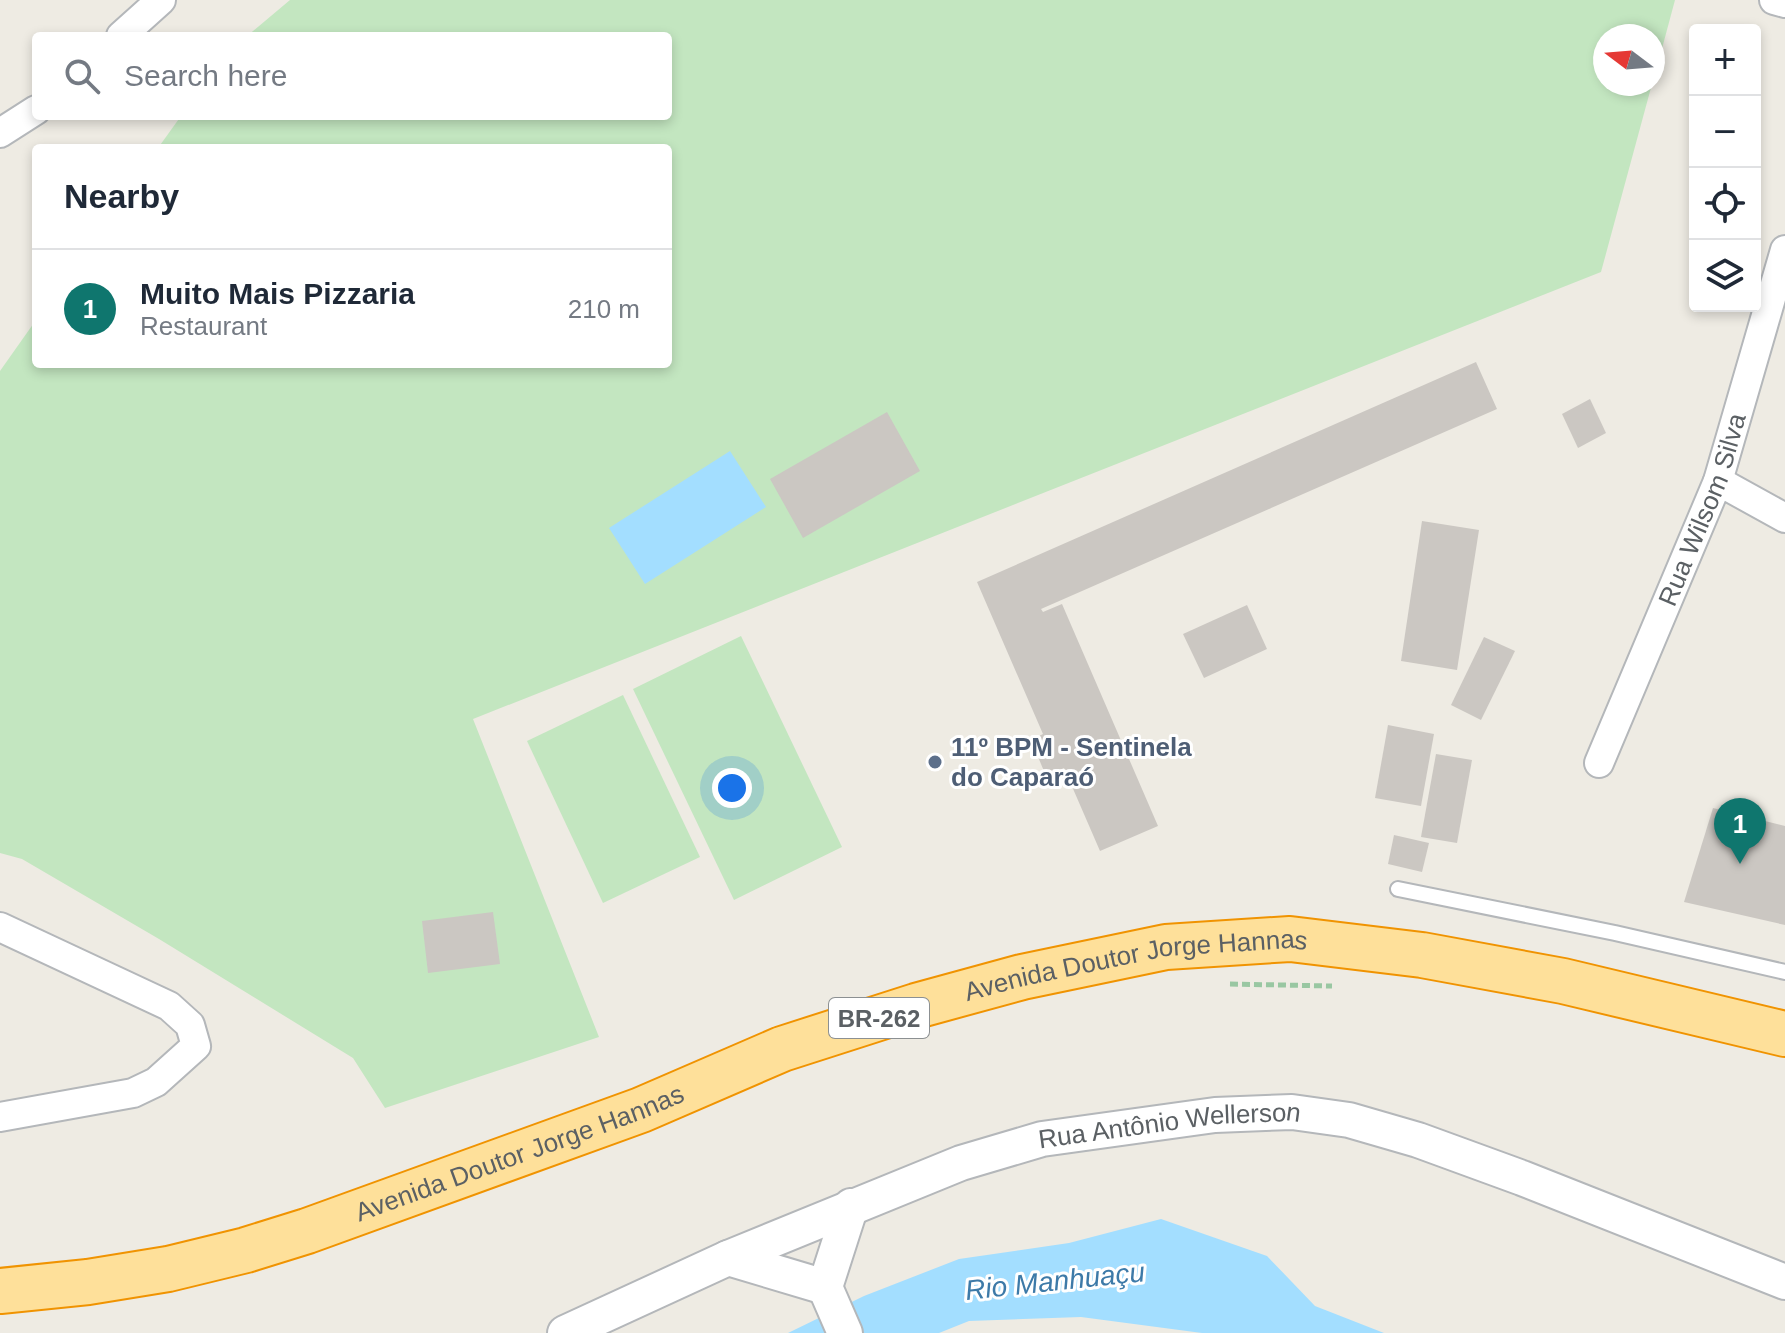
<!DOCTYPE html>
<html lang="en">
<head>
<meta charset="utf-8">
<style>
	body { margin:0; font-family:Arial,sans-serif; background:#f2f2f3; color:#1f2937 }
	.controls { position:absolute; right:24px; top:24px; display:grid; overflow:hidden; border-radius:8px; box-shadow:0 4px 12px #0003 }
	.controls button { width:72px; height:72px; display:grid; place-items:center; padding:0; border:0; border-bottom:2px solid #e0e1e3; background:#fff; color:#1f2937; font:40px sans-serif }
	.compass { position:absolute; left:1593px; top:24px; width:72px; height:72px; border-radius:50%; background:#fff; box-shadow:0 4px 12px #0003; rotate:286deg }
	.you { position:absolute; left:732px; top:788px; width:28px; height:28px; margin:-20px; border:6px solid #fff; border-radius:50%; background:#1a73e8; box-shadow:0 0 0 12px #1a73e833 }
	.badge { display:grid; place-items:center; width:52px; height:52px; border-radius:50%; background:#0f766e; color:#fff; font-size:26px; font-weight:700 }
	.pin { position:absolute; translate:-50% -66px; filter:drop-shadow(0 2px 4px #0008) }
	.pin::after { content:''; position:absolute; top:42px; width:28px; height:24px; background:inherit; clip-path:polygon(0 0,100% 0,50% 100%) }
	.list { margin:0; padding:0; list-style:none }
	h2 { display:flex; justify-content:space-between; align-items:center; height:104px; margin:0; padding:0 32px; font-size:34px }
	h2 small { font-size:26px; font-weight:400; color:#747a83 }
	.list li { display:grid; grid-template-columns:52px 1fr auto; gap:24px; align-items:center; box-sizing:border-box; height:120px; padding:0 32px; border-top:2px solid #e0e1e3 }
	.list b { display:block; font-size:30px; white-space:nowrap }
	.list p { margin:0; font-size:26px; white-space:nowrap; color:#747a83 }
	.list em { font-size:26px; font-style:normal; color:#747a83 }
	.icon { flex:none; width:44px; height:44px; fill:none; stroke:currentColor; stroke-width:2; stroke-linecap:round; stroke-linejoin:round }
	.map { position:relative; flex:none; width:1785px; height:1333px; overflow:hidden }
	.search { position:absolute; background:#fff; box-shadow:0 4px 12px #0003; left:32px; top:32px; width:640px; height:88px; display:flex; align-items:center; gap:20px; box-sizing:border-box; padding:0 28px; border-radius:8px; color:#747a83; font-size:30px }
	.panel { position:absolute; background:#fff; box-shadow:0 4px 12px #0003; left:32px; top:144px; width:640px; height:224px; border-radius:8px }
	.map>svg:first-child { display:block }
	.green { fill:#c3e6c0 }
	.water { fill:#a3deff }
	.building { fill:#cbc7c2 }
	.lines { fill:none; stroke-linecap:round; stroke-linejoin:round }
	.service-casing { stroke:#b4b7ba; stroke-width:18 }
	.minor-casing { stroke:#b4b7ba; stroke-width:32 }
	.tertiary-casing { stroke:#b4b7ba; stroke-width:38 }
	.trunk-casing { stroke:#f09301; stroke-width:48 }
	.path { stroke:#99c7a2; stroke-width:5; stroke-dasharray:8 4; stroke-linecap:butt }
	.service { stroke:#fff; stroke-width:14 }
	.minor { stroke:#fff; stroke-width:28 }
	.tertiary { stroke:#fff; stroke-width:34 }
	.trunk { stroke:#fee09a; stroke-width:44 }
	.service-dot { fill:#5c6f8a; stroke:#fff; stroke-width:3 }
	.labels { text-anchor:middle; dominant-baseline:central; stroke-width:6; stroke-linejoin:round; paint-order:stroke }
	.shield { fill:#fff; stroke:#8c9092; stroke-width:2 }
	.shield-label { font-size:24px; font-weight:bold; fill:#5b6064 }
	.street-label { font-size:26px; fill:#5b6064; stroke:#fff }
	.service-label { font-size:26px; font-weight:bold; fill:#4e5e75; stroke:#fff; text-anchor:start }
	.water-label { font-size:28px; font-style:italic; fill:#3d7aa8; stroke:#fff }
</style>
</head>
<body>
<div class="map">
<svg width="1785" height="1333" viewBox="0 0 1785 1333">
	<rect width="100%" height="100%" fill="#eeebe3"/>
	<g class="green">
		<polygon points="290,0 1675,0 1653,82 1653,36 1605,36 1605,84 1652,84 1601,272 473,719 599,1037 385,1108 353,1058 159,939 22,859 0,853 0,371 36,320 36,364 668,364 668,148 158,148 181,116 668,116 668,36 247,36"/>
		<polygon points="741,636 842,847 734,900 633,689"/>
		<polygon points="623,695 700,857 603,903 527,741"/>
	</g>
	<g class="water">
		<polygon points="730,451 766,507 645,584 609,528"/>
		<polygon points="1161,1219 1267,1256 1315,1306 1384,1333 1202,1333 1081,1317 969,1321 939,1333 788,1333 864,1296 959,1259 1069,1243"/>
	</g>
	<g class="building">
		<polygon points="1476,362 1497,409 1041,609 1043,612 1062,604 1158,826 1100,851 1064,768 1046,776 1031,740 1043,734 977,582"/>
		<polygon points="1590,399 1606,433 1578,448 1562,414"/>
		<polygon points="887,412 920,471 803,538 770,479"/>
		<polygon points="1422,521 1479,530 1457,670 1401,661"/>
		<polygon points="1247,605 1267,649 1204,678 1183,634"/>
		<polygon points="1484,637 1515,651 1481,720 1451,705"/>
		<polygon points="1388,725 1434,734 1421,806 1375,798"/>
		<polygon points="1436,754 1472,760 1457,843 1421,837"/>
		<polygon points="1713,808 1785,826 1785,925 1684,902"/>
		<polygon points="1394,835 1429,843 1422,872 1388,864"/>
		<polygon points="493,912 500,964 428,973 422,921"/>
	</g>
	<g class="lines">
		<g class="service-casing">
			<polyline id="service" points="1398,889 1615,933 1785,972"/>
		</g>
		<g class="minor-casing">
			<g id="minor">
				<polyline points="1774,0 1785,3"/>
				<polyline points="121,36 161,0"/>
				<polyline points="0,133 36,110"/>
				<polyline points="1718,481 1785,518"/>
				<path id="s1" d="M1599,763L1718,481L1785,250"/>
				<polyline points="0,927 169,1006 190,1025 196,1046 156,1082 133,1093 0,1117"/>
			</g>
		</g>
		<g class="tertiary-casing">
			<g id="tertiary">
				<polyline points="728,1258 825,1287"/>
				<polyline points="825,1287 851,1206"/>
				<polyline points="825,1287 845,1333"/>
				<path id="s2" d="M565,1333L728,1258L961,1163L1042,1139L1215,1115L1292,1112L1349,1120L1418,1140L1522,1178L1785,1282"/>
			</g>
		</g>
		<g class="trunk-casing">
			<g id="trunk">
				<path id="s3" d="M0,1291L88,1282L168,1269L246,1250L307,1231L641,1110L782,1049L916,1006L1022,977L1166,947L1290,939L1422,955L1563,981L1785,1034"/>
			</g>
		</g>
		<polyline class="path" points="1230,984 1332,986"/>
		<use href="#service" class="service"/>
		<use href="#minor" class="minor"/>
		<use href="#tertiary" class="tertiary"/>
		<use href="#trunk" class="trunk"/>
	</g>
	<circle class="service-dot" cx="935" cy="762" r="8"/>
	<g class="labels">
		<rect class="shield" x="829" y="998" width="100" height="40" rx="6"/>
		<g class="shield-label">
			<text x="879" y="1018">BR-262</text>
		</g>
		<g class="street-label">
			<text stroke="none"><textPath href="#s1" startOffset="274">Rua Wilsom Silva</textPath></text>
			<text stroke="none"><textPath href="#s3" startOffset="1188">Avenida Doutor Jorge Hannas</textPath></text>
			<text stroke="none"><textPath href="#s2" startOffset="644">Rua Antônio Wellerson</textPath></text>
			<text stroke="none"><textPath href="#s3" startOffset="540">Avenida Doutor Jorge Hannas</textPath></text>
		</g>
		<g class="service-label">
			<text x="951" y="747">11º BPM - Sentinela<tspan x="951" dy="30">do Caparaó</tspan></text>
		</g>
		<g class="water-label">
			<text transform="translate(1055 1281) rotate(-6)">Rio Manhuaçu</text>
		</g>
	</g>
</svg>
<div class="controls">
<button>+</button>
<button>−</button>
<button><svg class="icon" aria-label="locate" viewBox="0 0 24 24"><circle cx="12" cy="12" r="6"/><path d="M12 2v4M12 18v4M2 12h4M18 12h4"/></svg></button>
<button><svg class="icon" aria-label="layers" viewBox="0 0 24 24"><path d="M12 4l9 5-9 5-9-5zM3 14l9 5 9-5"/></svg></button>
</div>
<svg class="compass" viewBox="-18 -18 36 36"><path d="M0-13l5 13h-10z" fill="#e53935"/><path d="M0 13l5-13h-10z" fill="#747a83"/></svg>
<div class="you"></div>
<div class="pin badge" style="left:1740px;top:864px">1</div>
<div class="search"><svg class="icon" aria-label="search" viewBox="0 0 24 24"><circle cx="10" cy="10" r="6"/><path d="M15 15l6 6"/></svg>Search here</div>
<section class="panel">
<h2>Nearby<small></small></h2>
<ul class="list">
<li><span class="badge">1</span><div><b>Muito Mais Pizzaria</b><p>Restaurant</p></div><em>210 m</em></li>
</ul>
</section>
</div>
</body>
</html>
